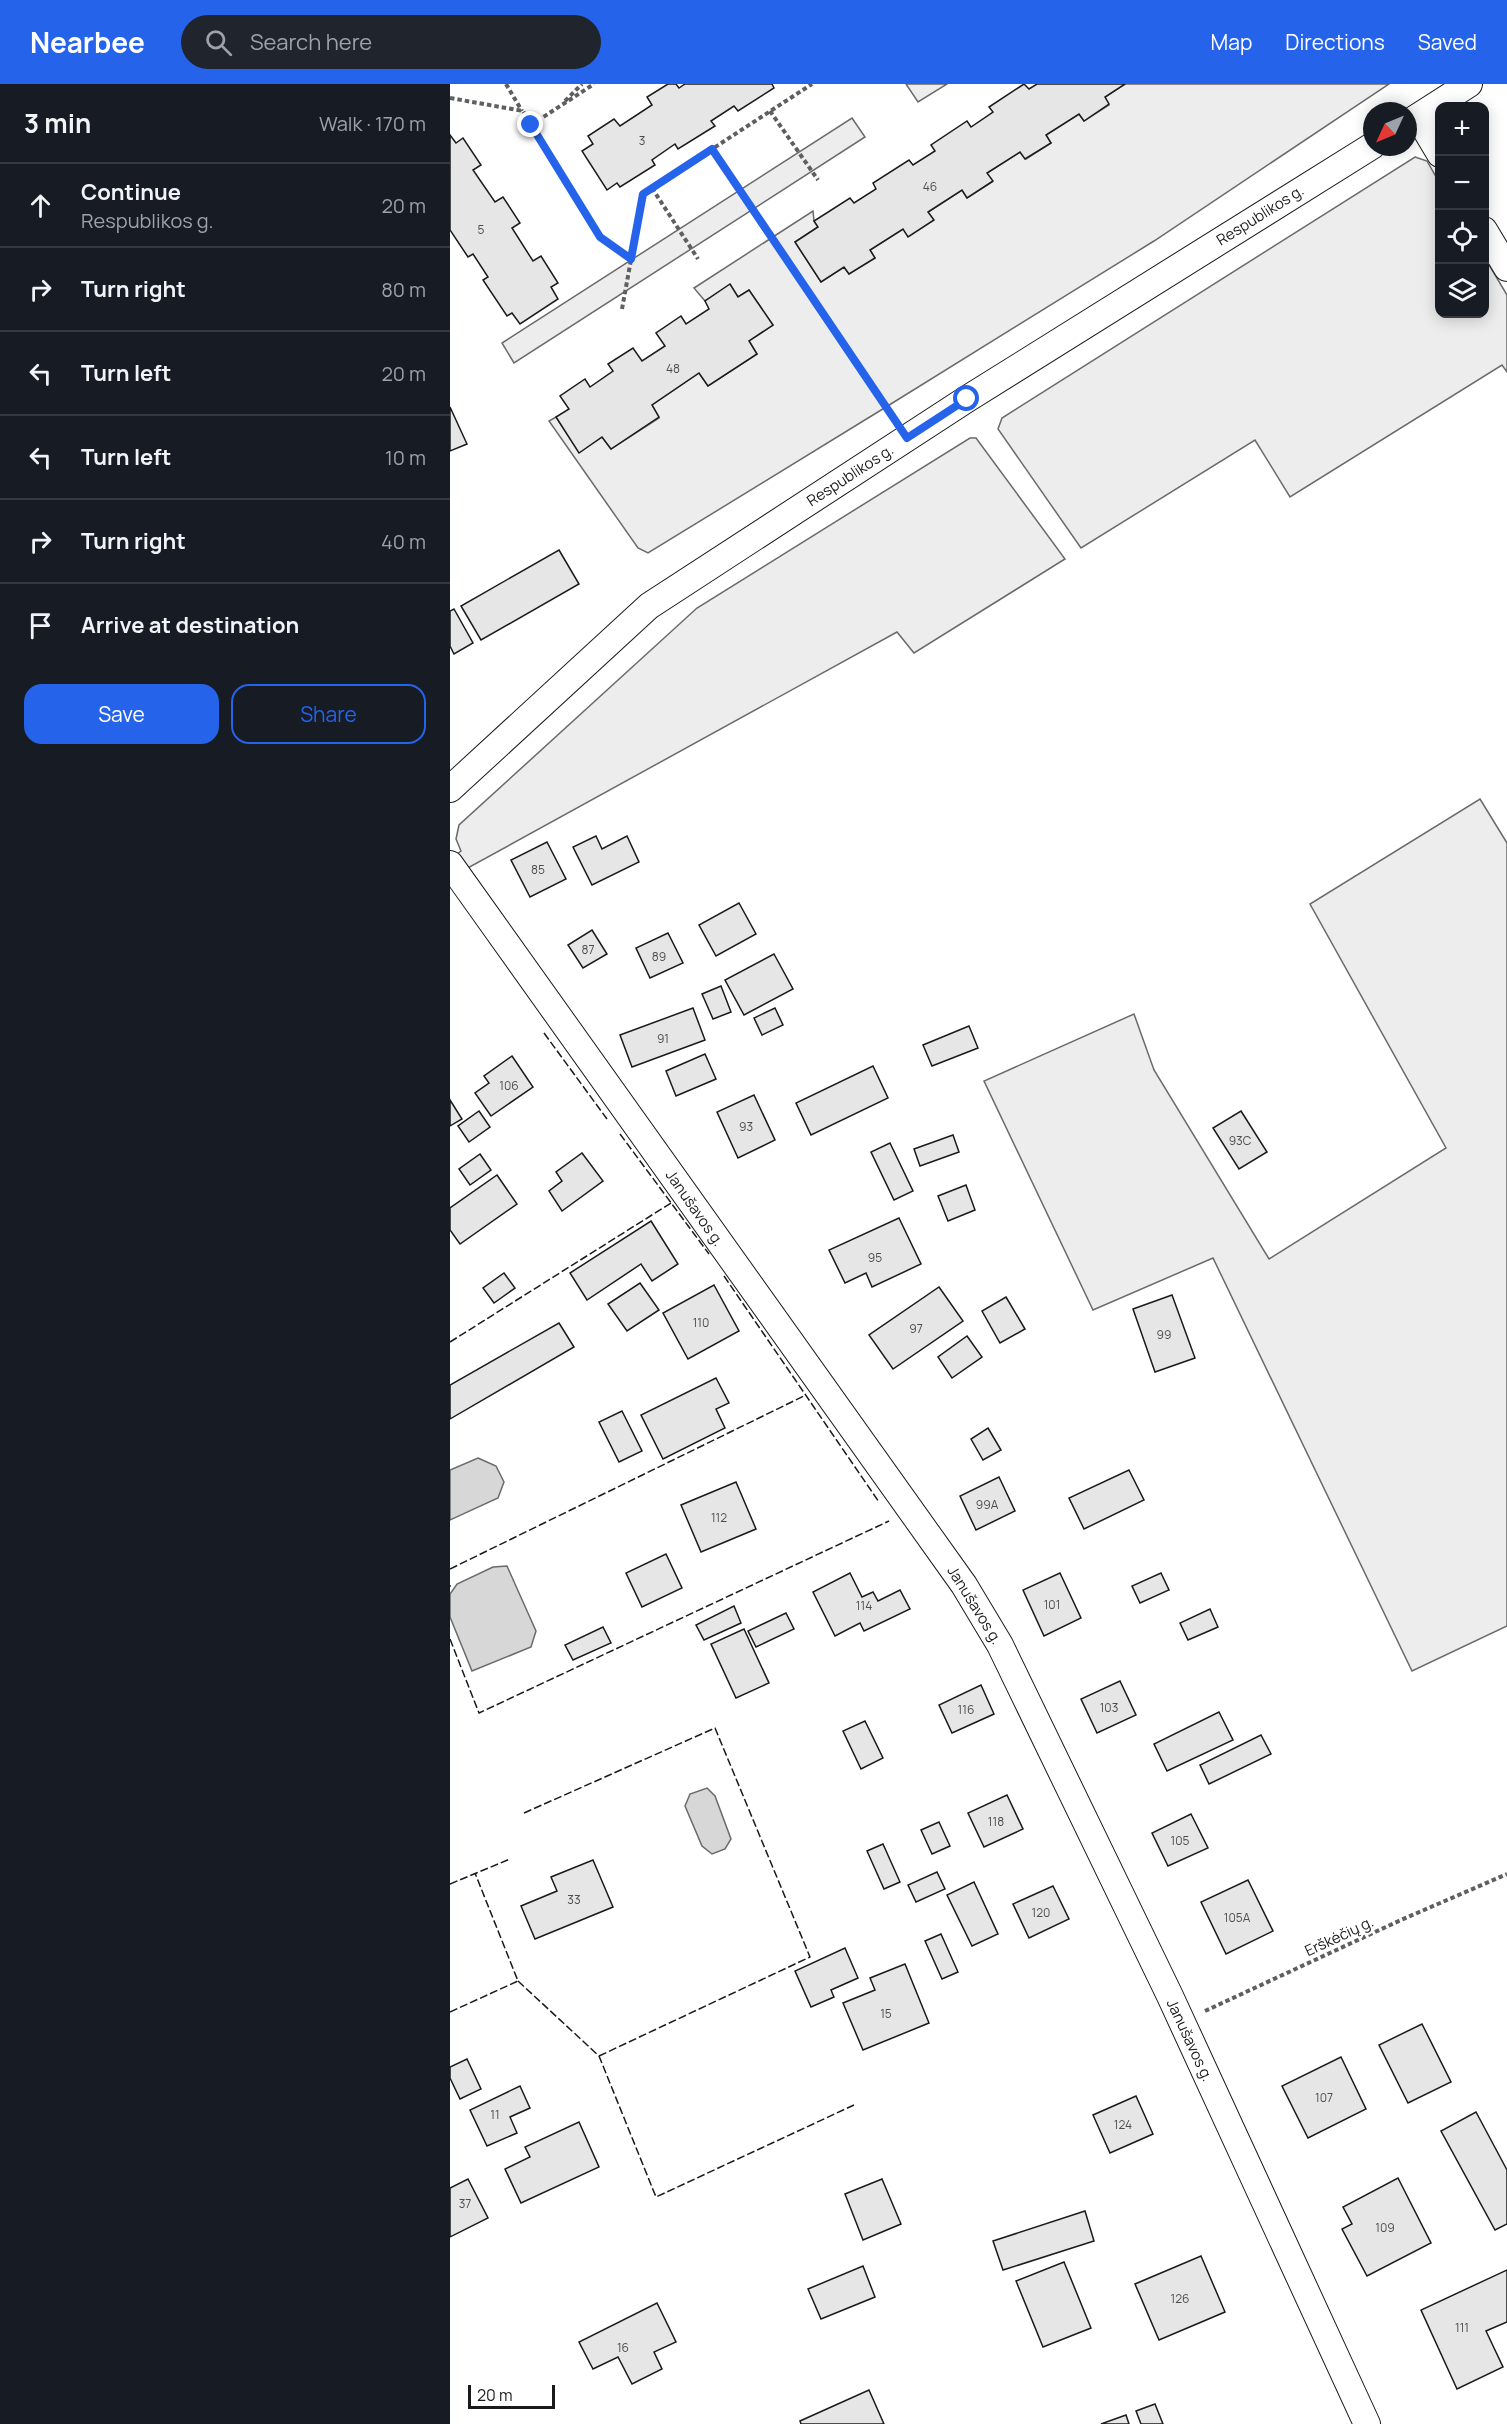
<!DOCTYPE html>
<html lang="en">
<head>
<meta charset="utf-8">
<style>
	body { margin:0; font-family:Manrope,sans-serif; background:#20242c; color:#f1f3f6 }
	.controls { position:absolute; right:18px; top:18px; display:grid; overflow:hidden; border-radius:12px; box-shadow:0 3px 15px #0003 }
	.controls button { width:54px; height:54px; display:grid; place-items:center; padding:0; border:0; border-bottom:2px solid #363941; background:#171b24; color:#f1f3f6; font:30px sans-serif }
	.compass { position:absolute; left:913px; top:18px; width:54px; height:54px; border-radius:50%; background:#171b24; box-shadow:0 3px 15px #0003; rotate:226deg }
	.scale { position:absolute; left:18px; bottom:15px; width:87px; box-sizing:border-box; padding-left:6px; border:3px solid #1a1a1a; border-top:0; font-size:16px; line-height:21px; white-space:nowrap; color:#1a1a1a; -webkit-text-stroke:4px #fff; paint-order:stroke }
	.stop { position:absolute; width:18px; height:18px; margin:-14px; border:4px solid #2563eb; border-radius:50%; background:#fff }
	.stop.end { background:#2563eb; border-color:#fff; box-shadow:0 2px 6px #0008 }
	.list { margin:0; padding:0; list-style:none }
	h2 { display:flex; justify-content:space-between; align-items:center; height:78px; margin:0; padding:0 24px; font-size:26px }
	h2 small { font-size:20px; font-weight:400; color:#9ea1a6 }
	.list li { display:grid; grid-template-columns:39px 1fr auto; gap:18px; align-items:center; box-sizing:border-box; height:84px; padding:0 24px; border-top:2px solid #363941 }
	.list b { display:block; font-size:22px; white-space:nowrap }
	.list p { margin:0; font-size:20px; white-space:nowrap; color:#9ea1a6 }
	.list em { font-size:20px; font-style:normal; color:#9ea1a6 }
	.actions { display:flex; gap:12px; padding:18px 24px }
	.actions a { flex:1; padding:14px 0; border:2px solid #2563eb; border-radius:18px; text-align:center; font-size:21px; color:#2563eb }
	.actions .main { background:#2563eb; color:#fff }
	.icon { flex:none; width:33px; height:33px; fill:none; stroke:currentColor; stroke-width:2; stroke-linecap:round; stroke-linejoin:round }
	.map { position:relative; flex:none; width:1057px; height:2340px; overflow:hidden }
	header { display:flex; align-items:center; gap:36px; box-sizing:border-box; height:84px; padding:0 30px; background:#2563eb; color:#fff }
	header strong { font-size:28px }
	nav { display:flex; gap:33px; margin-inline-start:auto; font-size:21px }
	.search { width:420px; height:54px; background:#20242c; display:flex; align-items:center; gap:15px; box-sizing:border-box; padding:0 21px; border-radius:33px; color:#9ea1a6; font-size:22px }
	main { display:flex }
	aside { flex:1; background:#171b24 }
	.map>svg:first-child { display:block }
	.built { fill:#ededed; stroke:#6a6a6a; stroke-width:1.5 }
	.water { fill:#d7d7d7; stroke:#6a6a6a; stroke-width:1.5 }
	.building { fill:#e6e6e6; stroke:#1a1a1a; stroke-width:1.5 }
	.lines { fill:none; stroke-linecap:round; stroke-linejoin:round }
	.minor-casing { stroke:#1a1a1a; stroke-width:28 }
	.path { stroke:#5f5f5f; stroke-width:4; stroke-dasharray:4.5 3; stroke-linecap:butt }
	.minor { stroke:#fff; stroke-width:26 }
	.fence { stroke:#1a1a1a; stroke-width:1.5; stroke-dasharray:8 3; stroke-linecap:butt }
	.route { stroke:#2563eb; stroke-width:8 }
	.labels { text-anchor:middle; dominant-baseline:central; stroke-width:4.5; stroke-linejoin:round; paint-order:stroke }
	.number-label { font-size:12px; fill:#4d4d4d }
	.street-label { font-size:15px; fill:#1a1a1a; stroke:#fff }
</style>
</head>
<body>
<header>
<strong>Nearbee</strong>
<div class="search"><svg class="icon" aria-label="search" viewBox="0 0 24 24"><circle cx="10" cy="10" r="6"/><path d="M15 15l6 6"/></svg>Search here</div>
<nav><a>Map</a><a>Directions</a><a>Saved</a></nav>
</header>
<main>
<aside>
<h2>3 min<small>Walk · 170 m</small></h2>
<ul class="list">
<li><svg class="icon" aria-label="ahead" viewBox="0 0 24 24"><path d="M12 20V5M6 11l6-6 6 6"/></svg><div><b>Continue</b><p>Respublikos g.</p></div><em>20 m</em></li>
<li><svg class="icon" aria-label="right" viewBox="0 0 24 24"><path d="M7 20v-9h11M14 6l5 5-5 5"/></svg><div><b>Turn right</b></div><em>80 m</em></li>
<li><svg class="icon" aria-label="left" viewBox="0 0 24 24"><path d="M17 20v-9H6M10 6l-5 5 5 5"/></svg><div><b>Turn left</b></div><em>20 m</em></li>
<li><svg class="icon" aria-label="left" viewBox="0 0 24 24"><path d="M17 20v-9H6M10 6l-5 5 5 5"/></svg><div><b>Turn left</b></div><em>10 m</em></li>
<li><svg class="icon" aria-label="right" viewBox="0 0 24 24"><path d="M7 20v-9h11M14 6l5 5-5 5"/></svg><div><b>Turn right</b></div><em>40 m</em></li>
<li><svg class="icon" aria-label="arrive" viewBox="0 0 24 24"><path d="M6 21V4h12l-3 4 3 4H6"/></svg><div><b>Arrive at destination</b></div></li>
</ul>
<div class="actions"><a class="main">Save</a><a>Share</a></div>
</aside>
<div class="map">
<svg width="1057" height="2340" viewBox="0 0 1057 2340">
	<rect width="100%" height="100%" fill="#fff"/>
	<g class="built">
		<polygon points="456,0 497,0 468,18"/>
		<polygon points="675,0 939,0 704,157 436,323 198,469 188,464 99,337 106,333 129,368 152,353 161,365 209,334 202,321 249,289 258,302 307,270 299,257 323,241 299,206 288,213 280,201 255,217 244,204 363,127 364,137 368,143 345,158 371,198 394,183 399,190 425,174 420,166 453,145 483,135 478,128 512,106 517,114 542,98 537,89 570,68 576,75 601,59 596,51 629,30 634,37 659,21 655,13"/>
		<polygon points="402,34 415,53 64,279 52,259"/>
		<polygon points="965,73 977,77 989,98 990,230 1034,230 1035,174 1057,211 1057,288 1052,281 840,413 805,356 631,464 548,345 552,334"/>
		<polygon points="520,354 526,354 615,475 464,569 447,548 16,785 7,770 11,767 6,755 9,741 247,524"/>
		<polygon points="1030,715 1057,759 1057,1542 962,1587 763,1174 643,1226 534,997 684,930 704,986 819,1175 996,1064 860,820"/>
	</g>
	<g class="water">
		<polygon points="28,1374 46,1382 54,1398 48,1414 0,1436 0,1386"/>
		<polygon points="57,1482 86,1547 81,1563 22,1587 0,1533 0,1510 7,1500 43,1483"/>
		<polygon points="257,1704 265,1712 281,1755 275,1765 262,1770 252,1762 235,1722 240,1710"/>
	</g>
	<g class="building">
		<polygon points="218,0 226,0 229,4 235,0 322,0 324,4 288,27 284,22 261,37 265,42 228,65 225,60 202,76 205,81 170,103 167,99 157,106 132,67 143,60 138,52 164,35 170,42 202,21 197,13"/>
		<polygon points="574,0 579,5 587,0 675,0 655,13 659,20 634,37 629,30 596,51 601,59 575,75 570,68 537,89 543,97 517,114 512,106 478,128 484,136 458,153 453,145 420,166 425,174 399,190 394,183 371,198 345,158 368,143 364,137 400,114 404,119 426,105 423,99 459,76 463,81 485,67 481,61 517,37 521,43 543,28 539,23"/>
		<polygon points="0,51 6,59 13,54 31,81 23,86 45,118 53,113 70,139 62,144 83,177 91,172 108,199 101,203 108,215 70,240 62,229 57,232 33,196 38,193 23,170 18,173 0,146"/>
		<polygon points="280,200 288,213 299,206 323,241 299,257 307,270 258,302 249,289 202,321 209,333 161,365 152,353 129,369 106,333 119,325 110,312 135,295 140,303 163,287 158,280 183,264 192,277 215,262 206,249 231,232 236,240 259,225 255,217"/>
		<polygon points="0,323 17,360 0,367"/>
		<polygon points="109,466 129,500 31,556 11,522"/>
		<polygon points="4,525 23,559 4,570 0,562 0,527"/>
		<polygon points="146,752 152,765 177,752 189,778 142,801 123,763"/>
		<polygon points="97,758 116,795 80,813 61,776"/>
		<polygon points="289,819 306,850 266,872 249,841"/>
		<polygon points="142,846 157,870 133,884 118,861"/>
		<polygon points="218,849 233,879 200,894 186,864"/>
		<polygon points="324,870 343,905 294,931 275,896"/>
		<polygon points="271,902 281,928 263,935 252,910"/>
		<polygon points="243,924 255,956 182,983 170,951"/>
		<polygon points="325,924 333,941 312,951 304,934"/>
		<polygon points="519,942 528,964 482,982 473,961"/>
		<polygon points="255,970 266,995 226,1012 216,987"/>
		<polygon points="62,972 83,1003 41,1032 25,1009 39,999 34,992"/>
		<polygon points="423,982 438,1014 361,1051 346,1019"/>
		<polygon points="304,1011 325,1056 288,1074 267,1028"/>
		<polygon points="0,1016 12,1035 0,1042"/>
		<polygon points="29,1027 40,1043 19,1058 8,1042"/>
		<polygon points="791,1027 817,1068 789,1085 763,1044"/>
		<polygon points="503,1051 509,1068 470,1082 464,1065"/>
		<polygon points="440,1059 463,1107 444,1116 421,1068"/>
		<polygon points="132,1069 153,1097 112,1127 99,1107 112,1097 106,1088"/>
		<polygon points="30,1070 41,1086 20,1101 9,1085"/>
		<polygon points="47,1091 67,1120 10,1160 0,1146 0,1124"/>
		<polygon points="516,1101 525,1126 498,1137 488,1112"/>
		<polygon points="449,1134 471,1180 422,1203 416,1189 395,1199 379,1166"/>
		<polygon points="201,1137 228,1180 202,1197 191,1180 137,1216 120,1189"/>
		<polygon points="54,1189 65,1204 44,1219 33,1204"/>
		<polygon points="190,1199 209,1226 177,1247 158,1220"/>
		<polygon points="264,1201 289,1247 238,1275 213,1229"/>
		<polygon points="489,1203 513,1237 443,1285 419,1251"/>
		<polygon points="722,1211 745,1274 705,1288 683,1225"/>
		<polygon points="556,1213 575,1245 550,1259 532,1227"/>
		<polygon points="109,1239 124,1263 0,1335 0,1301"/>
		<polygon points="517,1252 532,1273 502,1294 488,1273"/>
		<polygon points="266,1294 279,1319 266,1325 275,1344 213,1375 191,1331"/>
		<polygon points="172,1327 192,1367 169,1378 149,1338"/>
		<polygon points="538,1344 551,1366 533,1376 521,1355"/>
		<polygon points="679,1386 694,1416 634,1445 619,1414"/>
		<polygon points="549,1393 565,1427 526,1446 510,1412"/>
		<polygon points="286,1398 306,1445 251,1468 231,1421"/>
		<polygon points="216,1470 232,1504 192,1523 176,1489"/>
		<polygon points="400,1489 412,1513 423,1508 428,1517 450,1506 460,1525 414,1547 410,1539 385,1552 363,1508"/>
		<polygon points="610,1489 631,1534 594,1552 573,1506"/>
		<polygon points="711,1489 719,1506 690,1519 682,1502"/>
		<polygon points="284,1522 291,1539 254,1556 246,1541"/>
		<polygon points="760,1525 768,1543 738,1556 730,1539"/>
		<polygon points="336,1529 344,1545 306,1563 298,1547"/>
		<polygon points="153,1543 161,1559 123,1576 115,1561"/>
		<polygon points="294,1545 319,1599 286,1614 261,1560"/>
		<polygon points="670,1597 686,1631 647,1649 631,1615"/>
		<polygon points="531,1601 544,1630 502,1649 489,1621"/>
		<polygon points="769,1628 783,1656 717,1687 704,1660"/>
		<polygon points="415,1637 433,1674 411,1685 393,1647"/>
		<polygon points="811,1651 821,1670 759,1700 750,1681"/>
		<polygon points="557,1711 573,1745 534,1763 518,1729"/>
		<polygon points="741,1730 758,1764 718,1782 702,1749"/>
		<polygon points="489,1738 500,1762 482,1770 471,1746"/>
		<polygon points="433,1760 450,1798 434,1805 417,1767"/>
		<polygon points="143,1776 163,1823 85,1855 71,1822 107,1807 101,1793"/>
		<polygon points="487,1788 495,1805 466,1818 458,1801"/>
		<polygon points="798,1796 823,1847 776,1870 751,1818"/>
		<polygon points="524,1798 548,1850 522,1862 497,1811"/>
		<polygon points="603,1802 619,1835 579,1854 563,1820"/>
		<polygon points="491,1850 508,1888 492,1895 475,1857"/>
		<polygon points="395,1864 408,1894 381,1906 384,1913 361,1923 345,1887"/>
		<polygon points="455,1880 479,1939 413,1966 393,1919 425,1906 420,1894"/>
		<polygon points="972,1940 1001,1998 958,2019 929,1961"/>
		<polygon points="891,1973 916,2025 858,2054 832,2002"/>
		<polygon points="17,1975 31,2005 10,2015 0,1994 0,1983"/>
		<polygon points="70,2002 80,2024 60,2033 67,2049 37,2062 20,2026"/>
		<polygon points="686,2012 703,2050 660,2069 643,2031"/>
		<polygon points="1026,2028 1057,2086 1057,2140 1045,2146 991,2047"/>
		<polygon points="129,2038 149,2083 71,2119 55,2085 80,2073 75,2063"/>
		<polygon points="948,2094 981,2159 917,2192 892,2145 902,2140 893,2123"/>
		<polygon points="18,2095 38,2134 0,2153 0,2104"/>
		<polygon points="432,2095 451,2140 413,2156 395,2110"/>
		<polygon points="635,2127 644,2157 553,2186 543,2157"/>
		<polygon points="751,2172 775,2228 709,2256 685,2200"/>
		<polygon points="614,2178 641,2244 593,2263 566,2197"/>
		<polygon points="413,2182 425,2213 371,2235 358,2205"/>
		<polygon points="1057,2186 1057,2238 1036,2247 1053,2283 1007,2305 971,2226"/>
		<polygon points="207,2219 226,2258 204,2268 212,2285 182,2300 168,2273 143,2285 129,2258"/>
		<polygon points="419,2306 434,2340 351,2340 350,2337"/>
		<polygon points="705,2320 713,2340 691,2340 686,2327"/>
		<polygon points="676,2331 679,2340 651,2340"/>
	</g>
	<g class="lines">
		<g class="minor-casing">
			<g id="minor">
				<polyline points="968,33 990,70"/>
				<polyline points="958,39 1019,0"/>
				<polyline points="1034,146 1057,184"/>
				<polyline points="0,705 199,522 517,315 922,62"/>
				<polyline points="0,780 514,1501 550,1561 720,1912 917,2340"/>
			</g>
		</g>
		<g class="path">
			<polyline points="56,0 72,27"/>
			<polyline points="0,14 73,27 150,153 181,175"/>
			<polyline points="115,17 132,0"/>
			<polyline points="320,27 368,96"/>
			<polyline points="81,41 144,0"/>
			<polyline points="262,65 443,333"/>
			<polyline points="202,104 248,175"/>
			<polyline points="172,225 193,110 362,0"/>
			<polyline points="755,1927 951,1836 1057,1790"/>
		</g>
		<use href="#minor" class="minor"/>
		<g class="fence">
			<polyline points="94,949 157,1035"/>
			<polyline points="170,1050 259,1170"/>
			<polyline points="274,1192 429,1418"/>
			<polyline points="0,1258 221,1119"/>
			<polyline points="0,1485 356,1311"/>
			<polyline points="0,1501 0,1503"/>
			<polyline points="0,1555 29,1629 439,1437"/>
			<polyline points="74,1729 265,1644 360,1873 149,1972"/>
			<polyline points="0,1800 60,1775"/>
			<polyline points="68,1897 149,1972 206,2113 404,2021"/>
			<polyline points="0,1928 68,1897 25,1789"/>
		</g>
	</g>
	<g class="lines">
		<polyline class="route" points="81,41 150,153 181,175 193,110 262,65 457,354 517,315"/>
	</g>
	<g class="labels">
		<g class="number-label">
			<text x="192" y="56">3</text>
			<text x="480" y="102">46</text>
			<text x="31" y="145">5</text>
			<text x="223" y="284">48</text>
			<text x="88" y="785">85</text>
			<text x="138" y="865">87</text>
			<text x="209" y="872">89</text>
			<text x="213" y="954">91</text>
			<text x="59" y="1001">106</text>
			<text x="296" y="1042">93</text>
			<text x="790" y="1056">93C</text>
			<text x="425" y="1173">95</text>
			<text x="251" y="1238">110</text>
			<text x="466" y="1244">97</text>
			<text x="714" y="1250">99</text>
			<text x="537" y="1420">99A</text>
			<text x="269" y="1433">112</text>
			<text x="602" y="1520">101</text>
			<text x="414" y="1521">114</text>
			<text x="659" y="1623">103</text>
			<text x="516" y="1625">116</text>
			<text x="546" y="1737">118</text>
			<text x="730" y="1756">105</text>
			<text x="124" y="1815">33</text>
			<text x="591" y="1828">120</text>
			<text x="787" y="1833">105A</text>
			<text x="436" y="1929">15</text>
			<text x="874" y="2013">107</text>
			<text x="45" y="2030">11</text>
			<text x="673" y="2040">124</text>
			<text x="15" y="2119">37</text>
			<text x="935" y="2143">109</text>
			<text x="730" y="2214">126</text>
			<text x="1012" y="2243">111</text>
			<text x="173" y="2263">16</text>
		</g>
		<g class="street-label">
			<text transform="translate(810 131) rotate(-32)">Respublikos g.</text>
			<text transform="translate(400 391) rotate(-33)">Respublikos g.</text>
			<text transform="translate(245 1124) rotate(55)">Janušavos g.</text>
			<text transform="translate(525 1521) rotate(58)">Janušavos g.</text>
			<text transform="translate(889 1852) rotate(-25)">Erškėčių g.</text>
			<text transform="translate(740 1956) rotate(65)">Janušavos g.</text>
		</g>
	</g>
</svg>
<div class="controls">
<button>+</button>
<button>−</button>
<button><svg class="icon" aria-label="locate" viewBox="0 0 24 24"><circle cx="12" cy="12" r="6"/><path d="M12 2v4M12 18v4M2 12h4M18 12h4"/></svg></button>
<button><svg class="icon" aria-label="layers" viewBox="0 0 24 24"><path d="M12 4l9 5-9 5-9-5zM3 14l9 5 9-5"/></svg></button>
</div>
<svg class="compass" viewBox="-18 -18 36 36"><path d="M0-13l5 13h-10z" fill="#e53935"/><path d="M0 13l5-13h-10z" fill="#9ea1a6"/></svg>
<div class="scale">20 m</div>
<div class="stop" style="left:517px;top:315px"></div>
<div class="stop end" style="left:81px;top:41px"></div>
</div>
</main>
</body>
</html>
